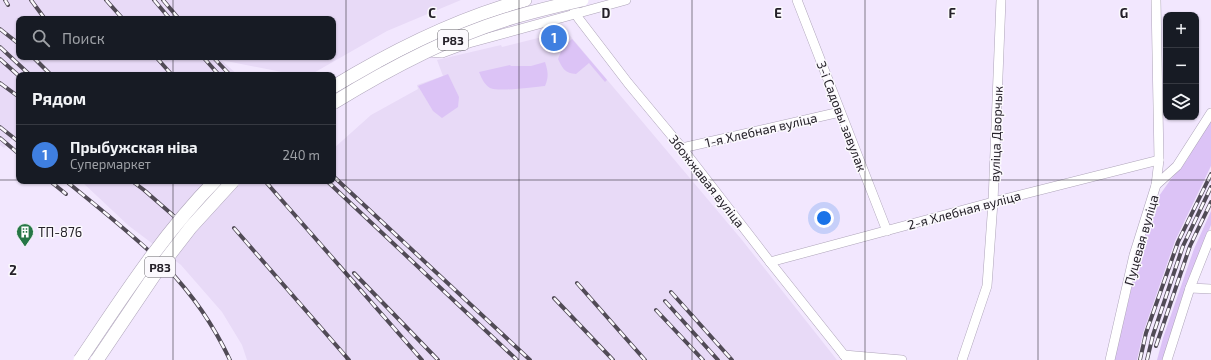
<!DOCTYPE html>
<html lang="ru">
<head>
<meta charset="utf-8">
<style>
	body { margin:0; font-family:"Exo 2",sans-serif; background:#242831; color:#f1f3f6 }
	.controls { position:absolute; right:12px; top:12px; display:grid; overflow:hidden; border-radius:8px; box-shadow:0 1px 3px #0004 }
	.controls button { width:36px; height:36px; display:grid; place-items:center; padding:0; border:0; border-bottom:1px solid #363941; background:#171b24; color:#f1f3f6; font:20px sans-serif }
	.you { position:absolute; left:824px; top:218px; width:14px; height:14px; margin:-10px; border:3px solid #fff; border-radius:50%; background:#1a73e8; box-shadow:0 0 0 6px #1a73e833 }
	.badge { display:grid; place-items:center; width:26px; height:26px; border-radius:50%; background:#267646; color:#fff; font-size:13px; font-weight:700 }
	.pin { position:absolute; translate:-50% -50%; border:2px solid #fff; box-shadow:0 1px 4px #0006 }
	.list { margin:0; padding:0; list-style:none }
	h2 { display:flex; justify-content:space-between; align-items:center; height:52px; margin:0; padding:0 16px; font-size:17px }
	h2 small { font-size:13px; font-weight:400; color:#9ea1a6 }
	.list li { display:grid; grid-template-columns:26px 1fr auto; gap:12px; align-items:center; box-sizing:border-box; height:60px; padding:0 16px; border-top:1px solid #363941 }
	.list b { display:block; font-size:15px; white-space:nowrap }
	.list p { margin:0; font-size:13px; white-space:nowrap; color:#9ea1a6 }
	.list em { font-size:13px; font-style:normal; color:#9ea1a6 }
	.icon { flex:none; width:22px; height:22px; fill:none; stroke:currentColor; stroke-width:2; stroke-linecap:round; stroke-linejoin:round }
	.map { position:relative; flex:none; width:1211px; height:360px; overflow:hidden }
	.search { position:absolute; background:#171b24; box-shadow:0 1px 3px #0004; left:16px; top:16px; width:320px; height:44px; display:flex; align-items:center; gap:10px; box-sizing:border-box; padding:0 14px; border-radius:8px; color:#9ea1a6; font-size:15px }
	.panel { position:absolute; background:#171b24; box-shadow:0 1px 3px #0004; left:16px; top:72px; width:320px; height:112px; border-radius:8px }
	.map>svg:first-child { display:block }
	.built { fill:#e8daf7; fill-rule:evenodd }
	.green { fill:#dcc3f6 }
	.lines { fill:none; stroke-linecap:round; stroke-linejoin:round }
	.minor-casing { stroke:#aea4b9; stroke-width:10 }
	.highway-casing { stroke:#aea4b9; stroke-width:14 }
	.minor { stroke:#fff; stroke-width:9 }
	.highway { stroke:#fff; stroke-width:13 }
	.rail-casing { stroke:#514b56; stroke-width:4 }
	.rail { stroke:#fbf9fd; stroke-width:2.5; stroke-dasharray:8; stroke-linecap:butt }
	.highway-bridge-casing { stroke:#aea4b9; stroke-width:14; stroke-linecap:butt }
	.highway-bridge { stroke:#fff; stroke-width:13 }
	.grid { fill:none; stroke:#252129; stroke-width:1; stroke-opacity:0.55 }
	.labels { text-anchor:middle; dominant-baseline:central; stroke-width:3; stroke-linejoin:round; paint-order:stroke }
	.shield { fill:#fbf9fd; stroke:#656269; stroke-width:1 }
	.shield-label { font-size:12px; font-weight:bold; fill:#252129 }
	.street-label { font-size:13px; fill:#252129; stroke:#fbf9fd }
	.poi-label { font-size:13px; fill:#252129; stroke:#fbf9fd; text-anchor:start }
	.grid-label { font-size:13px; text-anchor:middle; font-weight:bold; fill:#252129; stroke:#fbf9fd; stroke-width:3; stroke-linejoin:round; paint-order:stroke }
</style>
</head>
<body>
<div class="map">
<svg width="1211" height="360" viewBox="0 0 1211 360">
	<rect width="100%" height="100%" fill="#f2e7fe"/>
	<g class="built">
		<path d="M0,0H461L387,31L310,75H297L221,60L238,75H19V132L4,148L0,145ZM19,19H333V57H19Z"/>
		<polygon points="566,31 742,240 837,360 247,360 242,345 222,312 181,265 129,226 81,181 333,181 333,149 371,115 418,89 417,85 443,76 437,60 501,45 502,47"/>
	</g>
	<g class="green">
		<path d="M572,39L607,80L605,82L589,63L576,74C565,73 563,69 558,59L563,47Z"/>
		<path d="M545,62C548,71 549,77 545,86C534,87 499,92 490,88C484,84 482,79 479,72L510,65L511,66H531Z"/>
		<polygon points="448,74 459,97 458,107 442,118 433,111 418,86"/>
		<polygon points="1211,117 1211,166 1175,241 1143,333 1137,360 1114,360 1139,257 1159,196 1171,179 1187,160 1197,140"/>
		<polygon points="1211,211 1211,225 1181,300 1165,360 1157,360 1163,338 1194,249"/>
	</g>
	<g class="lines">
		<g class="minor-casing">
			<g id="minor">
				<polyline points="573,0 575,13 579,19 628,83 682,148 770,262 848,360"/>
				<polyline points="797,0 887,231"/>
				<polyline points="1156,0 1159,160 1156,185"/>
				<polyline points="427,52 442,53 469,43 626,0"/>
				<polyline points="357,80 378,70"/>
				<polyline points="682,148 840,112"/>
				<polyline points="770,262 993,202 1159,160"/>
				<polyline points="1190,288 1211,289"/>
				<polyline points="844,355 902,360"/>
				<polyline points="962,360 987,286 993,202 1001,0"/>
				<polyline points="1110,360 1134,255 1156,185 1177,166 1211,113"/>
				<polyline points="1167,360 1190,288 1211,235"/>
			</g>
		</g>
		<g class="highway-casing">
			<path id="highway" d="M333,87C392,51 459,18 525,0"/>
		</g>
		<use href="#minor" class="minor"/>
		<use href="#highway" class="highway"/>
		<g class="rail-casing">
			<g id="rail">
				<polyline points="5,0 8,5"/>
				<polyline points="31,0 45,19"/>
				<polyline points="106,0 123,19"/>
				<polyline points="154,0 170,19"/>
				<polyline points="163,0 179,19"/>
				<polyline points="0,29 19,44"/>
				<polyline points="0,47 30,75"/>
				<polyline points="33,57 51,75"/>
				<polyline points="156,57 172,75"/>
				<polyline points="203,57 219,75"/>
				<polyline points="213,57 230,75"/>
				<polyline points="0,59 19,76"/>
				<polyline points="0,83 19,97"/>
				<polyline points="0,127 19,142"/>
				<polyline points="0,138 19,154"/>
				<polyline points="333,176 530,360"/>
				<polyline points="50,181 66,194"/>
				<path d="M66,181C100,209 135,236 166,267C192,294 214,326 230,360"/>
				<polyline points="132,181 144,190 183,224"/>
				<polyline points="145,181 146,182"/>
				<polyline points="265,181 422,360"/>
				<polyline points="327,181 517,360"/>
				<polyline points="234,228 349,360"/>
				<polyline points="354,273 438,360"/>
				<polyline points="577,283 645,360"/>
				<polyline points="671,292 732,360"/>
				<polyline points="554,298 613,360"/>
				<polyline points="665,301 718,360"/>
				<polyline points="656,310 703,360"/>
				<polyline points="1156,346 1190,246 1211,202"/>
				<polyline points="1140,360 1146,333 1178,242 1211,174"/>
				<polyline points="1147,360 1153,335 1183,246 1211,187"/>
			</g>
		</g>
		<use href="#rail" class="rail"/>
		<g class="highway-bridge-casing">
			<g id="highway-bridge">
				<path d="M333,103C385,71 447,38 505,20C530,12 556,6 582,0"/>
				<path d="M80,360C122,298 162,235 215,181"/>
				<polyline points="97,360 157,271 191,227 233,181"/>
			</g>
		</g>
		<use href="#highway-bridge" class="highway-bridge"/>
	</g>
	<path class="grid" d="M173,0V19M346,0V360M519,0V360M692,0V360M865,0V360M1038,0V360M173,57V75M0,180H19M333,180H1211M173,181V360"/>
	<defs>
		<g id="building-pin" transform="scale(0.9)"><path d="M0 17L-7.5 6A9.5 9.5 0 1 1 7.5 6Z" fill="#267646" stroke="#fbf9fd"/><path d="M-4-6H4V6H1V3H-1V6H-4ZM-2.5-4.3h1.7v1.8h-1.7ZM.8-4.3h1.7v1.8H.8ZM-2.5-1h1.7V.8h-1.7ZM.8-1h1.7V.8H.8Z" fill="#fff"/></g>
	</defs>
	<g fill-rule="evenodd">
		<use href="#building-pin" x="25" y="232"/>
	</g>
	<g class="labels">
		<g class="shield">
			<rect x="438" y="30" width="30" height="20" rx="3"/>
			<rect x="145" y="257" width="30" height="20" rx="3"/>
		</g>
		<g class="shield-label">
			<text x="453" y="40">Р83</text>
			<text x="160" y="267">Р83</text>
		</g>
		<g class="street-label">
			<text transform="translate(842 116) rotate(69)">3-і Садовы завулак</text>
			<text transform="translate(761 130) rotate(-13)">1-я Хлебная вуліца</text>
			<text transform="translate(996 134) rotate(-88)">вуліца Дворчык</text>
			<text transform="translate(707 181) rotate(52)">Збожжавая вуліца</text>
			<text transform="translate(964 210) rotate(-15)">2-я Хлебная вуліца</text>
			<text transform="translate(1141 240) rotate(-74)">Пуцевая вуліца</text>
		</g>
		<g class="poi-label">
			<text x="38" y="232">ТП-876</text>
		</g>
	</g>
	<g class="grid-label">
		<text x="432" y="18">C</text>
		<text x="606" y="18">D</text>
		<text x="778" y="18">E</text>
		<text x="952" y="18">F</text>
		<text x="1124" y="18">G</text>
		<text x="13" y="275">2</text>
	</g>
</svg>
<div class="controls">
<button>+</button>
<button>−</button>
<button><svg class="icon" aria-label="layers" viewBox="0 0 24 24"><path d="M12 4l9 5-9 5-9-5zM3 14l9 5 9-5"/></svg></button>
</div>
<div class="you"></div>
<div class="pin badge" style="left:554px;top:38px;background:#3f7fe0">1</div>
<div class="search"><svg class="icon" aria-label="search" viewBox="0 0 24 24"><circle cx="10" cy="10" r="6"/><path d="M15 15l6 6"/></svg>Поиск</div>
<section class="panel">
<h2>Рядом<small></small></h2>
<ul class="list">
<li><span class="badge" style="background:#3f7fe0">1</span><div><b>Прыбужская ніва</b><p>Супермаркет</p></div><em>240 m</em></li>
</ul>
</section>
</div>
</body>
</html>
